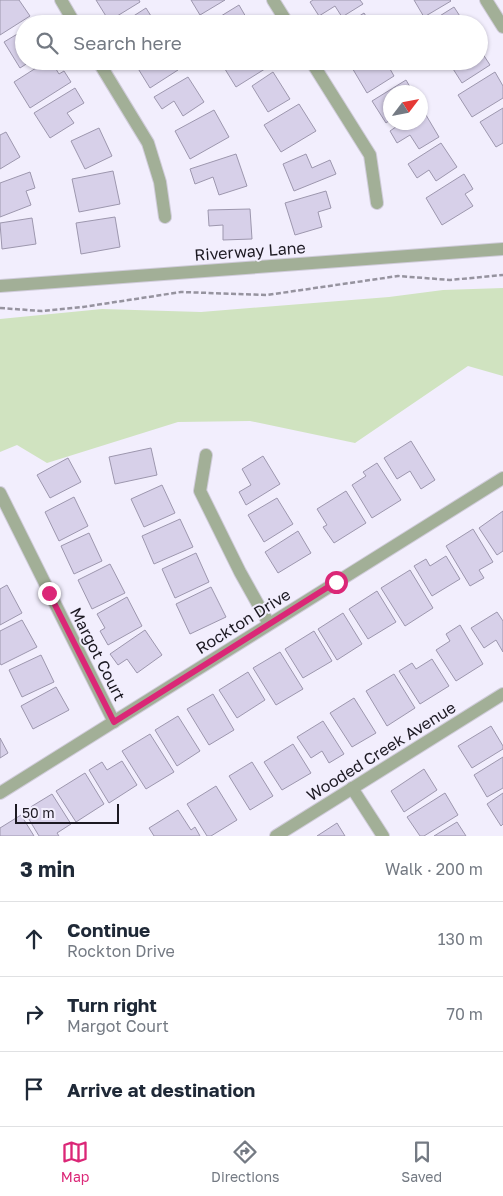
<!DOCTYPE html>
<html lang="en">
<head>
<meta charset="utf-8">
<style>
	body { margin:0; font-family:"Golos Text",sans-serif; background:#f6f6f7; color:#1f2937 }
	.compass { position:absolute; left:383px; top:85px; width:45px; height:45px; border-radius:50%; background:#fff; box-shadow:0 1px 4px #0004; rotate:58deg }
	.scale { position:absolute; left:15px; bottom:12px; width:104px; box-sizing:border-box; padding-left:5px; border:2px solid #1c1922; border-top:0; font-size:14px; line-height:18px; white-space:nowrap; color:#1c1922; -webkit-text-stroke:4px #f2eefd; paint-order:stroke }
	.stop { position:absolute; width:15px; height:15px; margin:-11px; border:4px solid #db2777; border-radius:50%; background:#fff }
	.stop.end { background:#db2777; border-color:#fff; box-shadow:0 1px 5px #0008 }
	.list { margin:0; padding:0; list-style:none }
	h2 { display:flex; justify-content:space-between; align-items:center; height:65px; margin:0; padding:0 20px; font-size:21px }
	h2 small { font-size:16px; font-weight:400; color:#747a83 }
	.list li { display:grid; grid-template-columns:32px 1fr auto; gap:15px; align-items:center; box-sizing:border-box; height:75px; padding:0 20px; border-top:1px solid #e0e1e3 }
	.list b { display:block; font-size:19px; white-space:nowrap }
	.list p { margin:0; font-size:16px; white-space:nowrap; color:#747a83 }
	.list em { font-size:16px; font-style:normal; color:#747a83 }
	.icon { flex:none; width:28px; height:28px; fill:none; stroke:currentColor; stroke-width:2; stroke-linecap:round; stroke-linejoin:round }
	.map { position:relative; flex:none; width:503px; height:836px; overflow:hidden }
	.search { position:absolute; background:#fff; box-shadow:0 1px 4px #0004; left:15px; right:15px; top:15px; height:55px; display:flex; align-items:center; gap:12px; box-sizing:border-box; padding:0 18px; border-radius:28px; color:#747a83; font-size:19px }
	.sheet { height:290px; background:#fff }
	nav { display:flex; justify-content:space-around; align-items:center; box-sizing:border-box; height:70px; border-top:1px solid #e0e1e3; background:#fff; font-size:14px; color:#747a83 }
	nav a { display:grid; justify-items:center; gap:2px }
	nav .on { color:#db2777 }
	.map>svg:first-child { display:block }
	.green { fill:#d0e3c0 }
	.building { fill:#d7d0e9; stroke:#9d97ae }
	.lines { fill:none; stroke-linecap:round; stroke-linejoin:round }
	.street-casing { stroke:#d0ccda; stroke-width:14 }
	.path { stroke:#96939f; stroke-width:2.5; stroke-dasharray:5 2.5; stroke-linecap:butt }
	.street { stroke:#a2af97; stroke-width:12 }
	.route { stroke:#db2777; stroke-width:6 }
	.labels { text-anchor:middle; dominant-baseline:central; stroke-width:4; stroke-linejoin:round; paint-order:stroke }
	.street-label { font-size:16px; fill:#1c1922; stroke:#f2eefd }
</style>
</head>
<body>
<div class="map">
<svg width="503" height="836" viewBox="0 0 503 836">
	<rect width="100%" height="100%" fill="#f2eefd"/>
	<polygon class="green" points="503,288 503,376 468,366 355,443 250,421 178,422 47,463 17,445 0,452 0,319 102,309 201,312 389,297 443,290"/>
	<g class="building">
		<polygon points="0,0 19,0 30,16 0,35"/>
		<polygon points="96,0 139,0 140,2 109,21"/>
		<polygon points="191,0 225,0 200,15"/>
		<polygon points="313,0 360,0 363,4 342,17 335,6 319,16 310,2"/>
		<polygon points="414,0 450,0 451,1 424,17"/>
		<polygon points="239,5 250,24 208,24"/>
		<polygon points="454,7 465,24 427,24"/>
		<polygon points="146,8 156,24 121,24"/>
		<polygon points="364,13 371,24 347,24"/>
		<polygon points="24,30 24,61 31,61 20,68 4,42"/>
		<polygon points="479,48 490,65 462,83 448,61 479,61"/>
		<polygon points="47,61 51,61 59,74 64,71 71,82 30,108 14,82"/>
		<polygon points="135,61 173,61 178,70 150,88 134,62"/>
		<polygon points="220,61 264,61 268,67 236,87"/>
		<polygon points="359,61 387,61 386,62 394,76 367,93 351,66"/>
		<polygon points="273,72 290,99 268,112 252,86"/>
		<polygon points="495,72 503,86 503,98 472,117 458,95"/>
		<polygon points="188,77 204,102 183,116 174,101 162,109 154,97"/>
		<polygon points="406,80 413,92 390,92 390,120 386,123 372,101"/>
		<polygon points="75,88 84,103 67,113 74,123 50,138 34,113"/>
		<polygon points="299,104 316,131 281,152 264,125"/>
		<polygon points="503,108 503,143 496,147 480,122"/>
		<polygon points="214,110 229,137 190,159 175,131"/>
		<polygon points="423,110 439,137 419,149 410,135 397,143 390,131 403,122 420,122 420,112"/>
		<polygon points="99,128 112,156 85,169 71,141"/>
		<polygon points="6,132 20,157 0,169 0,135"/>
		<polygon points="441,143 457,167 436,181 429,170 417,178 408,164"/>
		<polygon points="236,154 247,186 219,195 213,177 195,184 190,169"/>
		<polygon points="306,154 312,168 330,160 336,174 294,191 283,164"/>
		<polygon points="113,171 120,204 79,212 72,179"/>
		<polygon points="30,172 35,188 26,191 31,205 0,217 0,183"/>
		<polygon points="464,174 473,189 465,194 473,206 442,225 426,198"/>
		<polygon points="326,191 331,208 318,212 322,227 295,235 285,203"/>
		<polygon points="250,209 252,239 223,240 223,225 209,226 208,210"/>
		<polygon points="115,217 120,247 81,254 76,223"/>
		<polygon points="32,218 36,244 2,249 0,223"/>
		<polygon points="411,441 435,480 421,489 410,471 397,479 384,458"/>
		<polygon points="151,448 157,475 115,484 109,457"/>
		<polygon points="263,456 280,484 246,505 239,492 251,485 242,469"/>
		<polygon points="68,458 81,482 50,498 37,475"/>
		<polygon points="377,463 401,500 372,518 352,485 366,476 363,472"/>
		<polygon points="162,485 175,513 144,527 131,499"/>
		<polygon points="346,491 366,523 334,543 323,527 327,525 317,509"/>
		<polygon points="74,497 88,526 59,541 45,512"/>
		<polygon points="277,498 293,524 264,542 248,515"/>
		<polygon points="503,511 503,551 497,555 479,528"/>
		<polygon points="180,519 193,547 154,564 142,536"/>
		<polygon points="473,529 493,562 479,570 484,578 470,586 446,546"/>
		<polygon points="298,531 311,553 278,573 265,552"/>
		<polygon points="89,533 102,561 74,574 61,546"/>
		<polygon points="196,553 209,582 175,598 162,569"/>
		<polygon points="446,556 460,579 432,596 414,566 426,559 430,566"/>
		<polygon points="110,564 125,593 92,609 78,580"/>
		<polygon points="410,570 433,608 405,626 381,588"/>
		<polygon points="7,585 22,613 0,625 0,589"/>
		<polygon points="211,587 226,617 190,634 176,604"/>
		<polygon points="377,591 396,622 368,639 349,609"/>
		<polygon points="127,597 142,626 108,645 100,631 105,628 97,614"/>
		<polygon points="497,612 503,621 503,652 496,640 484,648 471,628"/>
		<polygon points="343,613 362,644 337,660 318,629"/>
		<polygon points="22,620 37,647 1,665 0,663 0,631"/>
		<polygon points="460,625 483,664 456,681 436,650 450,641 446,634"/>
		<polygon points="145,630 162,655 137,673 127,659 118,665 110,654"/>
		<polygon points="314,631 332,661 303,678 285,649"/>
		<polygon points="280,652 303,689 276,705 253,668"/>
		<polygon points="41,655 54,682 22,697 9,670"/>
		<polygon points="432,659 449,686 420,704 399,671 412,663 416,669"/>
		<polygon points="248,672 265,700 237,718 219,690"/>
		<polygon points="394,674 415,708 387,726 366,691"/>
		<polygon points="56,687 69,710 33,729 21,706"/>
		<polygon points="213,694 234,730 209,745 187,709"/>
		<polygon points="354,698 376,733 352,747 330,713"/>
		<polygon points="178,716 200,751 177,766 155,730"/>
		<polygon points="323,721 344,754 329,763 322,751 311,758 297,737"/>
		<polygon points="491,726 503,746 503,749 472,768 458,746"/>
		<polygon points="150,734 174,772 146,789 122,751"/>
		<polygon points="0,738 8,753 0,758"/>
		<polygon points="293,744 311,773 282,790 264,762"/>
		<polygon points="503,757 503,788 487,797 474,775"/>
		<polygon points="122,761 137,785 109,803 89,770 102,762 107,770"/>
		<polygon points="252,762 273,796 250,810 229,776"/>
		<polygon points="424,769 437,790 404,812 391,791"/>
		<polygon points="85,773 104,804 76,822 56,791"/>
		<polygon points="216,786 237,820 211,836 207,836 187,804"/>
		<polygon points="445,793 458,815 424,836 420,836 407,817"/>
		<polygon points="503,793 503,824 501,826 487,804"/>
		<polygon points="52,794 71,824 57,833 59,836 39,836 24,811"/>
		<polygon points="178,810 191,830 195,827 200,836 154,836 149,828"/>
		<polygon points="21,815 34,836 0,836 0,828"/>
		<polygon points="457,822 466,836 434,836"/>
		<polygon points="337,823 345,836 317,836"/>
	</g>
	<g class="lines">
		<g class="street-casing">
			<g id="street">
				<polyline points="61,0 75,24"/>
				<polyline points="273,0 288,24"/>
				<polyline points="486,0 503,27"/>
				<polyline points="98,61 148,143 160,182 165,217"/>
				<polyline points="311,61 370,155 377,203"/>
				<polyline points="0,286 503,249"/>
				<polyline points="206,455 200,491 240,572 269,624"/>
				<polyline points="0,493 114,722"/>
				<polyline points="352,788 383,836"/>
				<polyline points="0,793 503,478"/>
				<polyline points="276,836 503,694"/>
			</g>
		</g>
		<polyline class="path" points="0,308 42,311 83,307 181,292 267,295 398,276 450,280 503,275"/>
		<use href="#street" class="street"/>
	</g>
	<g class="lines">
		<polyline class="route" points="49,593 114,722 336,582"/>
	</g>
	<g class="labels">
		<g class="street-label">
			<text transform="translate(250 251) rotate(-4)">Riverway Lane</text>
			<text transform="translate(243 621) rotate(-32)">Rockton Drive</text>
			<text transform="translate(98 654) rotate(63)">Margot Court</text>
			<text transform="translate(381 751) rotate(-32)">Wooded Creek Avenue</text>
		</g>
	</g>
</svg>
<svg class="compass" viewBox="-18 -18 36 36"><path d="M0-13l5 13h-10z" fill="#e53935"/><path d="M0 13l5-13h-10z" fill="#747a83"/></svg>
<div class="scale">50 m</div>
<div class="stop" style="left:336px;top:582px"></div>
<div class="stop end" style="left:49px;top:593px"></div>
<div class="search"><svg class="icon" aria-label="search" viewBox="0 0 24 24"><circle cx="10" cy="10" r="6"/><path d="M15 15l6 6"/></svg>Search here</div>
</div>
<section class="sheet">
<h2>3 min<small>Walk · 200 m</small></h2>
<ul class="list">
<li><svg class="icon" aria-label="ahead" viewBox="0 0 24 24"><path d="M12 20V5M6 11l6-6 6 6"/></svg><div><b>Continue</b><p>Rockton Drive</p></div><em>130 m</em></li>
<li><svg class="icon" aria-label="right" viewBox="0 0 24 24"><path d="M7 20v-9h11M14 6l5 5-5 5"/></svg><div><b>Turn right</b><p>Margot Court</p></div><em>70 m</em></li>
<li><svg class="icon" aria-label="arrive" viewBox="0 0 24 24"><path d="M6 21V4h12l-3 4 3 4H6"/></svg><div><b>Arrive at destination</b></div></li>
</ul>
</section>
<nav>
<a class="on"><svg class="icon" aria-label="map" viewBox="0 0 24 24"><path d="M3 6l6-2 6 2 6-2v14l-6 2-6-2-6 2zM9 4v14M15 6v14"/></svg>Map</a>
<a><svg class="icon" aria-label="directions" viewBox="0 0 24 24"><path d="M12 3l9 9-9 9-9-9zM9 14v-3h6M13 9l2 2-2 2"/></svg>Directions</a>
<a><svg class="icon" aria-label="saved" viewBox="0 0 24 24"><path d="M7 4h10v16l-5-4-5 4z"/></svg>Saved</a>
</nav>
</body>
</html>
